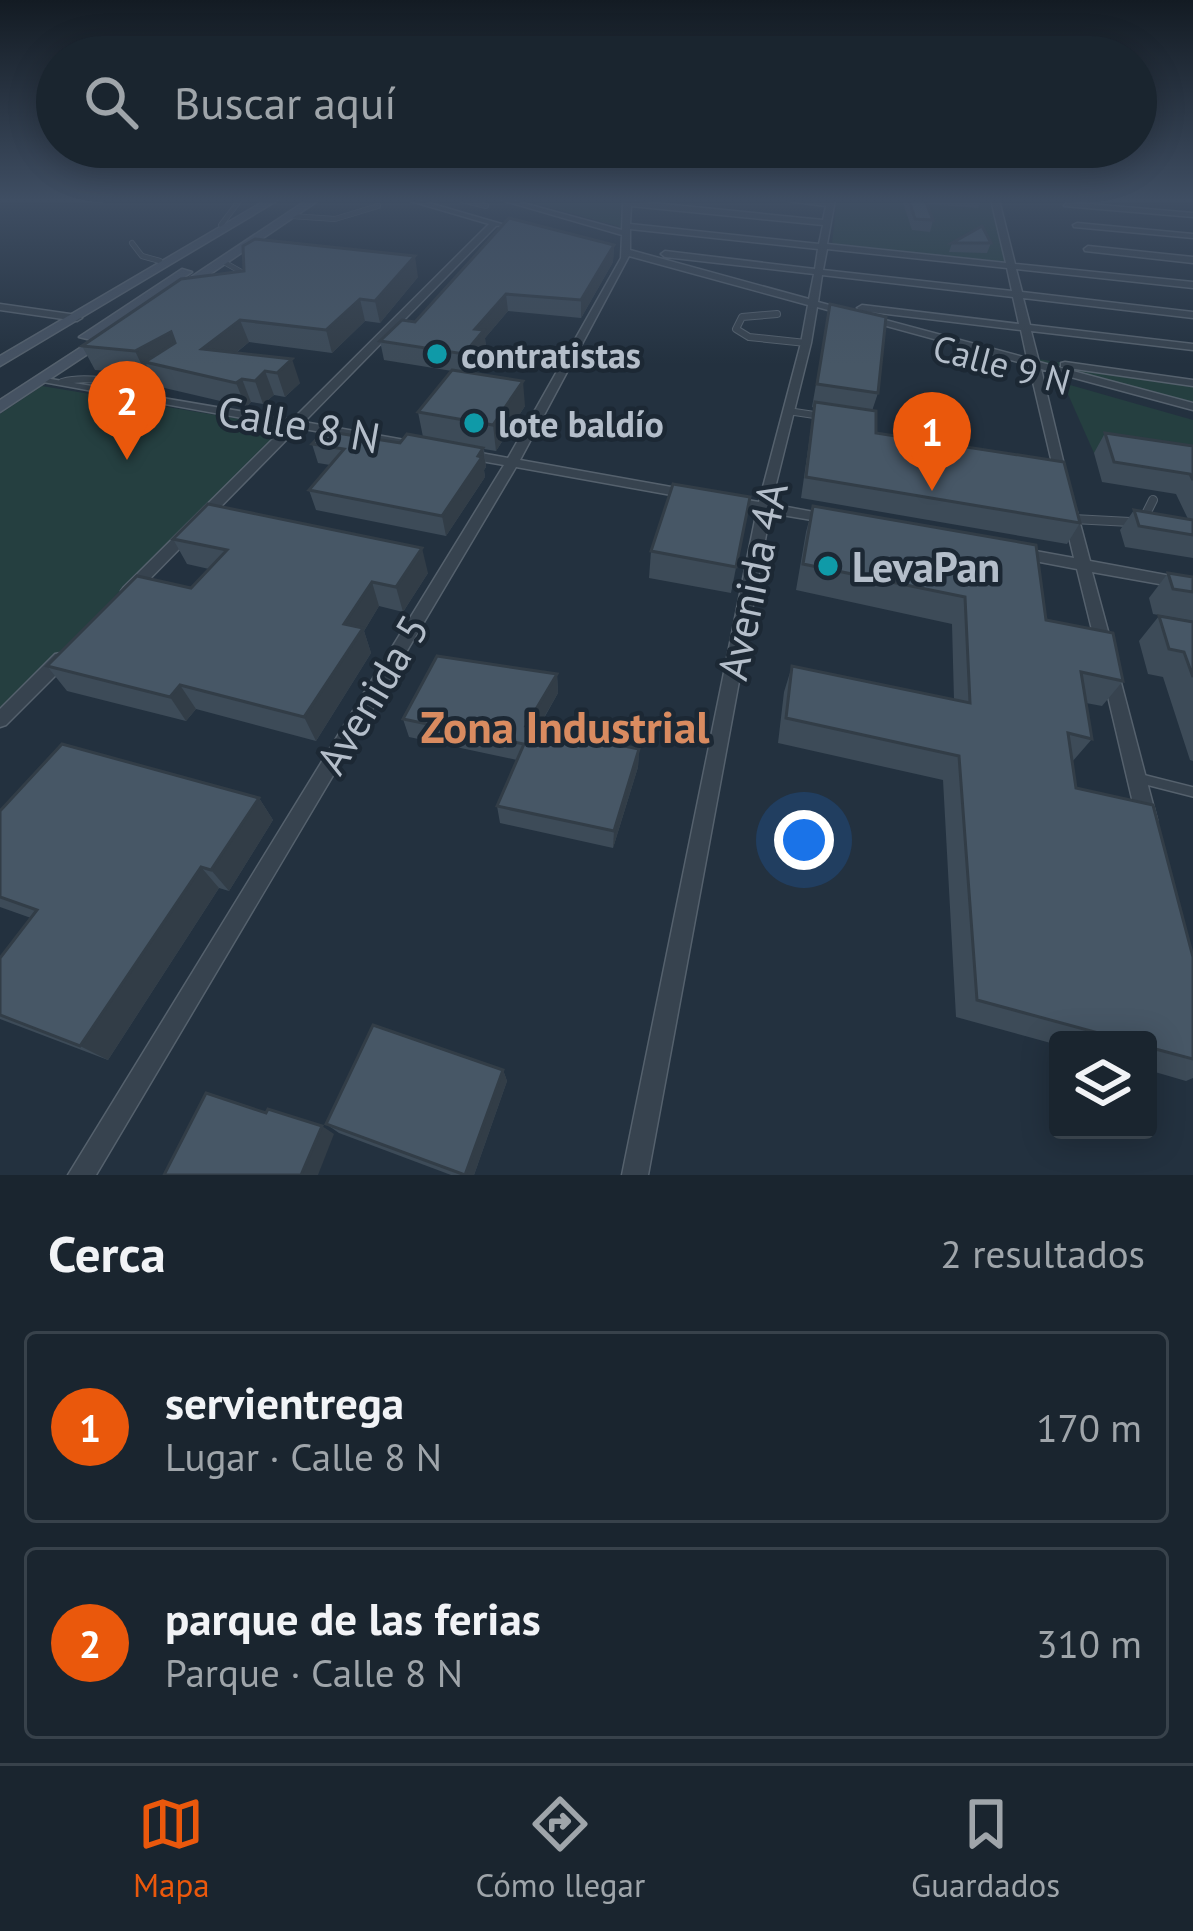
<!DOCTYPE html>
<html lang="es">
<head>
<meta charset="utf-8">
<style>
	body { margin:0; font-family:"PT Sans",sans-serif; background:#27313b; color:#f1f3f6 }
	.controls { position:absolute; right:36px; bottom:36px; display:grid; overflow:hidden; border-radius:12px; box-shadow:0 6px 30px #0003 }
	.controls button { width:108px; height:108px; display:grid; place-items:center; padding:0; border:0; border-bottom:3px solid #38424b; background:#1a252f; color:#f1f3f6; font:60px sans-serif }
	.you { position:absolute; left:804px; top:840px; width:42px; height:42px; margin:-30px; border:9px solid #fff; border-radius:50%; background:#1a73e8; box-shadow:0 0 0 18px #1a73e833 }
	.badge { display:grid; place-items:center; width:78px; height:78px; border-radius:50%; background:#ea580c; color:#fff; font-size:39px; font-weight:700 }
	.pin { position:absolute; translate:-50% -99px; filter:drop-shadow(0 3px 6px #0008) }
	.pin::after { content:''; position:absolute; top:63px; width:42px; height:36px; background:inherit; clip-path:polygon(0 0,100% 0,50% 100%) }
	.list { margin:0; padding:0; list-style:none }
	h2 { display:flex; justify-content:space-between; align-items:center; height:156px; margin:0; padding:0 48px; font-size:51px }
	h2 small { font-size:39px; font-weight:400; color:#9fa5aa }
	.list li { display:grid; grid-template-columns:78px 1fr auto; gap:36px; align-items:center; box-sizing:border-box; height:192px; margin:0 24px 24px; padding:0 24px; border:3px solid #38424b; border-radius:12px }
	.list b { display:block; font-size:45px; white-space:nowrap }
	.list p { margin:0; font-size:39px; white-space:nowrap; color:#9fa5aa }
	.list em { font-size:39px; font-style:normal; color:#9fa5aa }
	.icon { flex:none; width:66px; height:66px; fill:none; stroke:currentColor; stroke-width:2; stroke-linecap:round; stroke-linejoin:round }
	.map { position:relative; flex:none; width:1193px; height:1175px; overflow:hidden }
	.search { position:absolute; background:#1a252f; box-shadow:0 6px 30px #0003; left:36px; right:36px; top:36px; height:132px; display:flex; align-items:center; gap:30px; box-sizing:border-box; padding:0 42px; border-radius:66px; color:#9fa5aa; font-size:45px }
	.sheet { height:588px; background:#1a252f }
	nav { display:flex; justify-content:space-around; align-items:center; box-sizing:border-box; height:168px; border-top:3px solid #38424b; background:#1a252f; font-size:33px; color:#9fa5aa }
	nav a { display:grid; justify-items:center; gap:6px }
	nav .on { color:#ea580c }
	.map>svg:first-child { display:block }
	.green { fill:#253f40 }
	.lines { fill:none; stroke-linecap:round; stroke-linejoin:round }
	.lane-far3-casing { stroke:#55616d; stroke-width:6 }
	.lane-far2-casing { stroke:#55616d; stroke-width:8 }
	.lane-far1-casing { stroke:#55616d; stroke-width:10 }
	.lane-casing { stroke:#55616d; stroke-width:12 }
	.street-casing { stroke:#55616d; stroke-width:3 }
	.secondary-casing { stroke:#55616d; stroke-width:3 }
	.lane-far3 { stroke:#37434f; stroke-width:4.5 }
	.lane-far2 { stroke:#37434f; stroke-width:6 }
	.lane-far1 { stroke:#37434f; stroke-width:8 }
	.lane { stroke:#37434f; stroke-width:9 }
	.street { fill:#37434f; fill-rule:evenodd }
	.secondary { fill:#455262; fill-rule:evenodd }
	.wall { fill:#3d4b58 }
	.shaded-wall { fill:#323d47 }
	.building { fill:#475766; stroke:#323d47; stroke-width:3 }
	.culture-dot { fill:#0f9aa8; stroke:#1c2834; stroke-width:4.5 }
	.labels { text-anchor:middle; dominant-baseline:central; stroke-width:9; stroke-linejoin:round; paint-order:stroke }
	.far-poi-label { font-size:36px; font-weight:bold; fill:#b4beca; stroke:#1c2834; text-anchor:start }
	.far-street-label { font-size:36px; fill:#b4beca; stroke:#1c2834 }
	.street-label { font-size:42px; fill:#b4beca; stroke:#1c2834 }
	.poi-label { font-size:42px; font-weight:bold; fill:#b4beca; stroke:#1c2834; text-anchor:start }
	.neighbourhood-label { font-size:45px; font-weight:bold; fill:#d98b60; stroke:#1c2834 }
</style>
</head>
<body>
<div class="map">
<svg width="1193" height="1175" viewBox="0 0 1193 1175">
	<rect width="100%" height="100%" fill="#23313f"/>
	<g class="green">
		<polygon points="524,200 620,200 621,227"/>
		<polygon points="837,200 996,200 1012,265 832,244"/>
		<polygon points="1037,359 1193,381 1193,403 1037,362"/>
		<polygon points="1063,383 1193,420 1193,468 1094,453"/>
		<polygon points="42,386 293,428 0,728 0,414"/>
	</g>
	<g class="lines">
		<g class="lane-far3-casing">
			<g id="lane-far3">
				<polyline points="462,200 486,206"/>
				<polyline points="291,216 335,219 378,206"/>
				<polyline points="221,225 240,200"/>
				<polyline points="132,243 142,256 160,261"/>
				<polyline points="222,261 245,274"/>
			</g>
		</g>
		<g class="lane-far2-casing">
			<g id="lane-far2">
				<polyline points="777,314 742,317 736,329 749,337 806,343"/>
				<path d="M62,382C95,373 127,391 158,375"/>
				<polyline points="788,411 821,416"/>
			</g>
		</g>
		<g class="lane-far1-casing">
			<g id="lane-far1">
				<polyline points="1144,518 1153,500"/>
				<polyline points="1073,519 1130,522"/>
			</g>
		</g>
		<g class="lane-casing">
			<polyline id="lane" points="1138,778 1193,792"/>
		</g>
		<g class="street-casing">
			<g id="street">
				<polygon points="407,200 419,200 505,225 496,226 304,422 410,441 416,445 414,448 298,428 134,595 124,595 121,591 124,587 286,426 43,382 39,381 39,377 292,420 489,224"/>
				<path d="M501,200H512L622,230L623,200L823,220L826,206L780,200H835L827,244L1006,263L991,200H999L1015,264L1193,282V288L1016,269L1022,292L1193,312V318L1023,298L1030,325L1193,344V350L1031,331L1039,362L1193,403V410L1041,369L1067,477L1061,481L1056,480L1029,365L817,307L811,343L771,504L830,515L837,519L830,523L770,513L648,1175H622L757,510L724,504L722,501L729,497L759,502L801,343L808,305L629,256L520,460L688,490L695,494L688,498L516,467L96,1175H68L504,465L470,459L464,455L470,451L508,458L621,258L622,235ZM631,206L823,225L819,244L630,224ZM630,229L818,249L815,269L665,251L661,254L665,257L814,274L809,299L630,250ZM827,249L1007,268L1012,291L823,270ZM822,275L1013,297L1019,324L862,305L857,308L862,311L1021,330L1027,358L818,302Z"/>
				<polygon points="1067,202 1193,213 1193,217 1064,206"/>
				<polygon points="1077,223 1193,234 1193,238 1074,227 1073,225"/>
				<polygon points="1088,246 1193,257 1193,263 1085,251 1084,249"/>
				<polygon points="0,304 77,315 82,318 77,321 0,310"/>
				<polygon points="1065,362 1193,380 1193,386 1061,367 1061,363"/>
				<polygon points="1070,508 1077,512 1090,561 1193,580 1193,590 1092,572 1112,646 1110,650 1098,650 1096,646 1077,569 1019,558 1012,553 1019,548 1074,558 1063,512"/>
				<polygon points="61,653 67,654 69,659 67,664 6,725 0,727 0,709 55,654"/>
				<polygon points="1111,668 1117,670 1119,675 1157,820 1154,826 1147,829 1140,826 1137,820 1103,675 1105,670"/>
			</g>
		</g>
		<g class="secondary-casing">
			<g id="secondary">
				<polygon points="266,200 278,200 0,366 0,356"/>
				<polygon points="307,200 319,200 181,294 170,291"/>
				<polygon points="182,269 192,272 91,340 79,337"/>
				<polygon points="100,335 112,338 0,412 0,400"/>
			</g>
		</g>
		<use href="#lane-far3" class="lane-far3"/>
		<use href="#lane-far2" class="lane-far2"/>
		<use href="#lane-far1" class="lane-far1"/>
		<use href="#lane" class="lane"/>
		<use href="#street" class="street"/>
		<use href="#secondary" class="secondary"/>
	</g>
	<g class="wall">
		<polygon points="902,200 981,200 978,208 927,204 933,220 930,232 912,230"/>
		<polygon points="952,243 991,243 987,253 949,252"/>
		<polygon points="614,245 613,262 581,318 508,311 485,338 486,349 467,372 525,406 496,451 484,449 486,467 484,470 485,477 446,536 316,510 309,490 330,465 318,463 312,444 400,443 423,437 418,412 452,371 384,360 380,341 415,322"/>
		<polygon points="418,277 380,323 365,321 332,353 249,342 236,353 300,383 285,397 274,395 263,404 251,402 246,407 156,386 150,372 146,374 95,370 82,346"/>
		<polygon points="830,304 878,393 872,411 876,433 1080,523 1067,544 801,498 814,408 812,407"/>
		<polygon points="1105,433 1193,446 1193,558 1125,547 1120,530 1134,510 1188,519 1176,494 1102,482 1094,453"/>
		<polygon points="750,497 731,593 649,578 651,551"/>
		<polygon points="813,506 1046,620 1123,681 1102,706 1086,703 1092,739 1072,762 1076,788 1193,957 1193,1078 1186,1081 1148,1070 1148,1040 1058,1040 1058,1045 956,1017 943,780 778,743 784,692 792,666 954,700 952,624 796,590 806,532"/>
		<polygon points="173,539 428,573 403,612 379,606 364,631 371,653 316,741 196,709 186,721 67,691 47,666 191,588 209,569 187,564"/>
		<polygon points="1168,573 1193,577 1193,621 1153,614 1149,598"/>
		<polygon points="1159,616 1193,622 1193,761 1190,760 1163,677 1148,674 1139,641"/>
		<polygon points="557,674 558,693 538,729 639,749 638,767 613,848 500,823 497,806 517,760 409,737 403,719"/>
		<polygon points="259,798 273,820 229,891 219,888 108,1060 0,1019 0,958 31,918 0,907 0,811"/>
		<polygon points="503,1070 507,1081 474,1175 451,1175 339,1133 326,1124"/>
	</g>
	<g class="shaded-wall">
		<polygon points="614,245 613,262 581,318 581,300"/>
		<polygon points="415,256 418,277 380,323 375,301"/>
		<polygon points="506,294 508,311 485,338 486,349 467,373 464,354 475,329"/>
		<polygon points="360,299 365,321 332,353 326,330"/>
		<polygon points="240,320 249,342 212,372 202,349"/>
		<polygon points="171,332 181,355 145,362 150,372 146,374 135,351"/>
		<polygon points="292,359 300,383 285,397 277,373"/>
		<polygon points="265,371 274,395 263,404 255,381"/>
		<polygon points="242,379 251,402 246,407 236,383"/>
		<polygon points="523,381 525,406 496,451 493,425"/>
		<polygon points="483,448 486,467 484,470 485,477 446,536 442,516"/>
		<polygon points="422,548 428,573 403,612 396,587"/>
		<polygon points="372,582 379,606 364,631 371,653 316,741 304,717 344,624"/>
		<polygon points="557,674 558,693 528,745 526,726"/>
		<polygon points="180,685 196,709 186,721 170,697"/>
		<polygon points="639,749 638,767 613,848 614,831"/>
		<polygon points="259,798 273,820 229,891 211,870"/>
		<polygon points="201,867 219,888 108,1060 80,1046"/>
		<polygon points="503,1070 507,1081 474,1175 465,1175"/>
		<polygon points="322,1126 334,1134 318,1175 301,1175"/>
	</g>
	<g class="building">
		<polygon points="909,200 925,200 933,220 915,219"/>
		<polygon points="509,218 614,245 581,300 506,294 475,329 484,330 464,354 380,341 402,320 415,322"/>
		<polygon points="982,226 991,243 952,243"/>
		<polygon points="255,239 415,256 375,301 360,299 326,330 240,320 202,349 292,359 277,373 265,371 255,381 242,379 236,383 145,362 175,343 171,332 135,351 82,346 181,279 244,271 243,246"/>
		<polygon points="830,304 886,317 878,393 817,384"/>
		<polygon points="452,370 523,381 493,425 418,412"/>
		<polygon points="815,402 876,411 876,433 1064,462 1080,523 806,477"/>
		<polygon points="324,431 400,443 407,434 483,448 478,456 482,457 442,516 309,490 344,449 312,444"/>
		<polygon points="1105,433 1193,446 1193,480 1190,474 1114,462"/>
		<polygon points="673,484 750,497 736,567 651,551"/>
		<polygon points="208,504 422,548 396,587 372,582 344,624 363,628 304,717 180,685 170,697 47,666 137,576 191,588 227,550 173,539"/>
		<polygon points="813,506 1036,545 1046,620 1113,633 1123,681 1081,672 1092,739 1068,733 1076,788 1153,805 1193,957 1193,1059 1148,1047 1148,1040 1124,1040 977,1000 959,756 786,718 792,666 970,703 965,597 803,564"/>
		<polygon points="1134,510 1193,520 1193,535 1139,526"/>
		<polygon points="1168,573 1193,577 1193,592 1173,589"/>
		<polygon points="1159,616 1193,622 1193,677 1184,652 1169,649"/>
		<polygon points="437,656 557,674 526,726 639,749 614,831 497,806 524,744 403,719"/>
		<polygon points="62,744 259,798 211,870 201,867 80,1046 0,1015 0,958 37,910 0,897 0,811"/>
		<polygon points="373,1025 503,1070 465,1175 326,1124"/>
		<polygon points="206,1093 266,1113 268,1109 322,1126 301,1175 164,1175"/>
	</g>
	<linearGradient id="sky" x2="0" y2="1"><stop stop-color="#131b23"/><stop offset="0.55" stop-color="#3f4e63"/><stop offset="1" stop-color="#3f4e63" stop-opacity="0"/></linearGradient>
	<rect width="1193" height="364" fill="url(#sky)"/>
	<g class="culture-dot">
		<circle cx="437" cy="354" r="12"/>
		<circle cx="474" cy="423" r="12"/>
		<circle cx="828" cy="566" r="12"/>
	</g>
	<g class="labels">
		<g class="far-poi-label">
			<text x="461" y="354">contratistas</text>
			<text x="498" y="423">lote baldío</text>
		</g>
		<g class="far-street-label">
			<text transform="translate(1002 364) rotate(15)">Calle 9 N</text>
		</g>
		<g class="street-label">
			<text transform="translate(299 424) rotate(10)">Calle 8 N</text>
			<text transform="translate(752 581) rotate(-78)">Avenida 4A</text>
			<text transform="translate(372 694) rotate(-59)">Avenida 5</text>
		</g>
		<g class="poi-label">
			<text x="852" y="566">LevaPan</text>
		</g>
		<g class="neighbourhood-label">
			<text x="565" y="726">Zona Industrial</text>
		</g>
	</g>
</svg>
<div class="controls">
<button><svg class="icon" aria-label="layers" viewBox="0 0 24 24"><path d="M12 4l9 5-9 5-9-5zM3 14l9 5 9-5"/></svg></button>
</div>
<div class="you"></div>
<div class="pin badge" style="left:932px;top:491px">1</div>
<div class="pin badge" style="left:127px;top:460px">2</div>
<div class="search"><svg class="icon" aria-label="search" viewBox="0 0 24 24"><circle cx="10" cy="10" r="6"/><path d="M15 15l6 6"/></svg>Buscar aquí</div>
</div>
<section class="sheet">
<h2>Cerca<small>2 resultados</small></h2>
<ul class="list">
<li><span class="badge">1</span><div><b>servientrega</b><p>Lugar · Calle 8 N</p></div><em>170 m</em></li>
<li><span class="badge">2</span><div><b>parque de las ferias</b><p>Parque · Calle 8 N</p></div><em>310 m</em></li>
</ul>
</section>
<nav>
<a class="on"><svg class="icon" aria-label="map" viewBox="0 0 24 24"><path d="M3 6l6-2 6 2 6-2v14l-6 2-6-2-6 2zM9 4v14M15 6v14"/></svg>Mapa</a>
<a><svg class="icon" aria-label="directions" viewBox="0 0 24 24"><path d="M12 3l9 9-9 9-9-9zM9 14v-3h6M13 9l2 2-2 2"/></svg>Cómo llegar</a>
<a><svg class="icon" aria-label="saved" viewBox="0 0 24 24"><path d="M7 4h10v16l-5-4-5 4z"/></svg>Guardados</a>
</nav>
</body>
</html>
